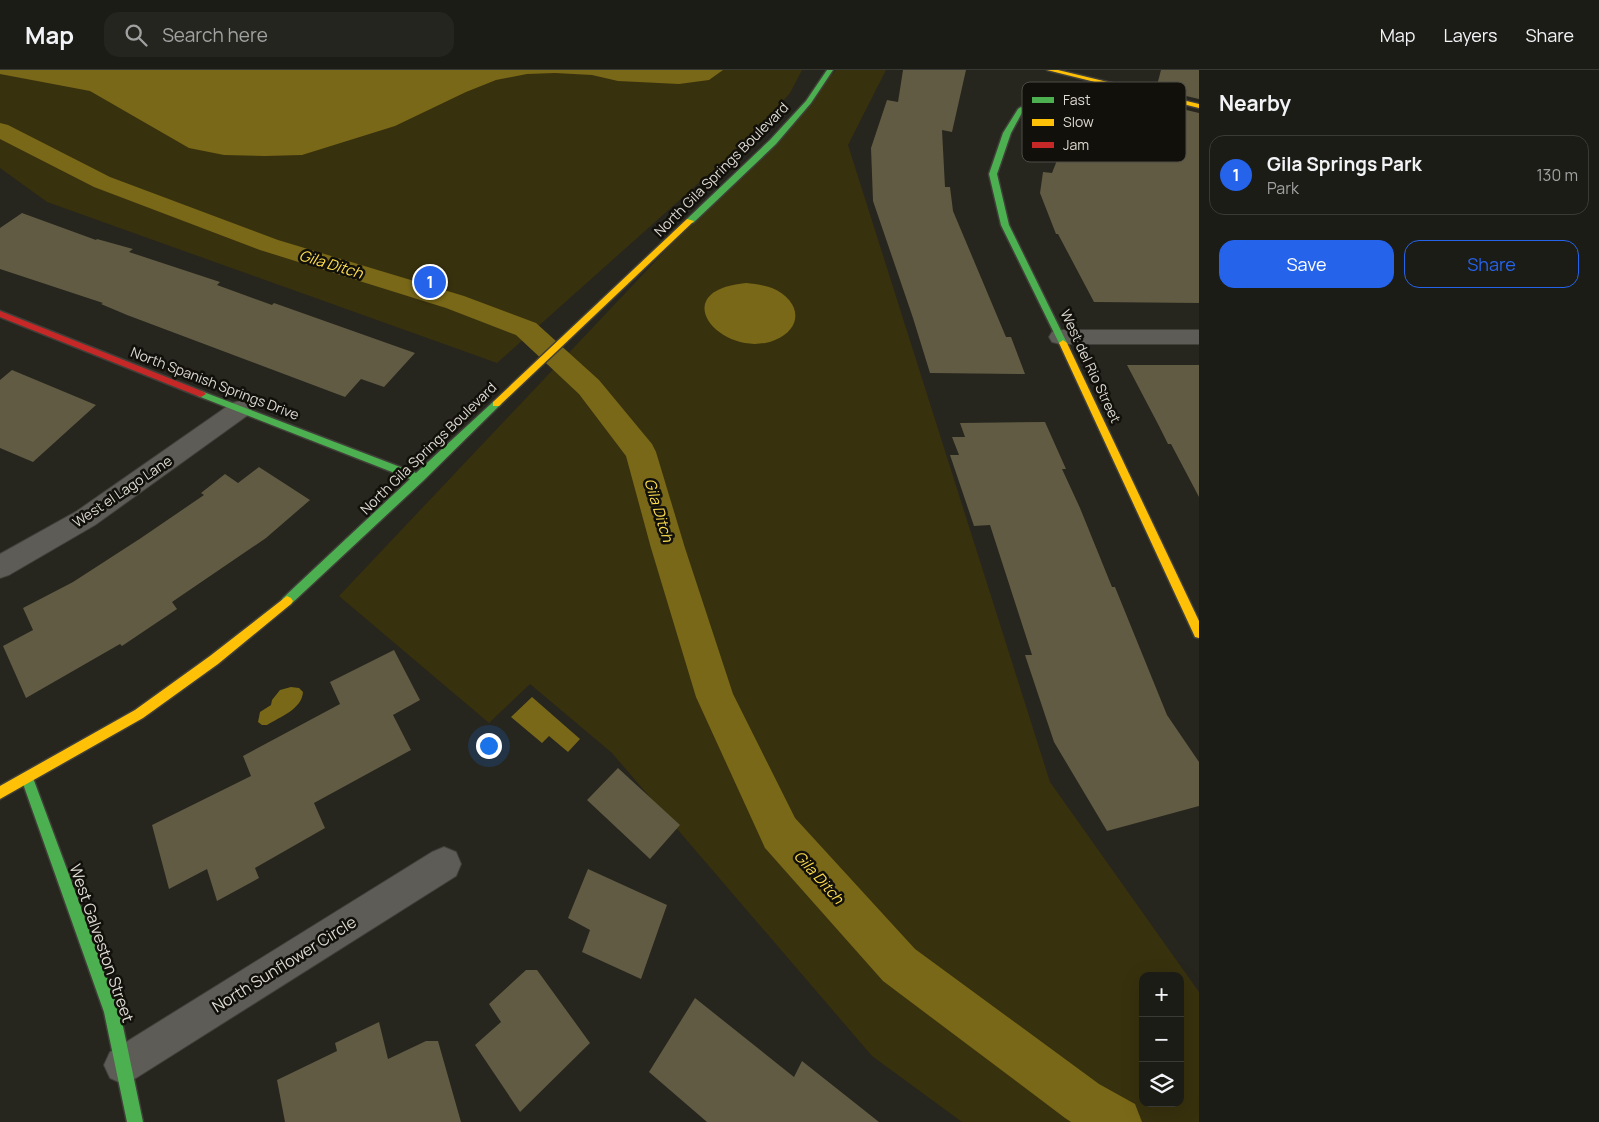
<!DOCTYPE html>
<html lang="en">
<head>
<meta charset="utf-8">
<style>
	body { margin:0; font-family:Manrope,sans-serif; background:#25251f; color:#f1f3f6 }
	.controls { position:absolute; right:15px; bottom:15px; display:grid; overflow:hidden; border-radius:10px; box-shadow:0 5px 20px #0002 }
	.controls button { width:45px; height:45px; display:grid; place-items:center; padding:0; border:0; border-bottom:1px solid #3a3a35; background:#1c1c16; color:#f1f3f6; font:25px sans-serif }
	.you { position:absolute; left:488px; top:675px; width:18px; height:18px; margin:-12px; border:4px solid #fff; border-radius:50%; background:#1a73e8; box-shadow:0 0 0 8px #1a73e833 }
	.badge { display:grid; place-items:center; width:32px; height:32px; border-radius:50%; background:#2563eb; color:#fff; font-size:16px; font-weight:700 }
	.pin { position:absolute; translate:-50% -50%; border:2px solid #fff; box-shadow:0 1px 5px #0006 }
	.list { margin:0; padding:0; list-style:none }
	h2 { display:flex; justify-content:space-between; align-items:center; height:65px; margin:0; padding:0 20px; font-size:21px }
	h2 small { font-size:16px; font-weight:400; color:#a0a1a1 }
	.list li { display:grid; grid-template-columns:32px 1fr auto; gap:15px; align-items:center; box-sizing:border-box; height:80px; margin:0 10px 10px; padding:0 10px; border:1px solid #3a3a35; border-radius:15px }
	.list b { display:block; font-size:19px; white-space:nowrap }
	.list p { margin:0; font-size:16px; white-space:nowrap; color:#a0a1a1 }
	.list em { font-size:16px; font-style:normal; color:#a0a1a1 }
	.actions { display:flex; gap:10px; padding:15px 20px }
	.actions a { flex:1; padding:11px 0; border:1px solid #2563eb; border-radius:15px; text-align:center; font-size:18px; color:#2563eb }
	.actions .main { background:#2563eb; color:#fff }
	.icon { flex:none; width:28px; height:28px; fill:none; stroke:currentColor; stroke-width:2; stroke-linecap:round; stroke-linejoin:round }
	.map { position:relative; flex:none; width:1199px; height:1052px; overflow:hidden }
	header { display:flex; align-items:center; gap:30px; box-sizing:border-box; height:70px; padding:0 25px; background:#1c1c16; border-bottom:1px solid #3a3a35 }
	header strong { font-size:24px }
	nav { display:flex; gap:28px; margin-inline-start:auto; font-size:18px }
	.search { width:350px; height:45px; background:#25251f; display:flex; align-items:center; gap:12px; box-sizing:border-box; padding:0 18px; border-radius:15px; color:#a0a1a1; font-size:19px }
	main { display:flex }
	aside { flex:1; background:#1c1c16 }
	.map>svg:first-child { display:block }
	.green { fill:#38310e; fill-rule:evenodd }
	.water { fill:#796817 }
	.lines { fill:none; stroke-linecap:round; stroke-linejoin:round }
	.canal { fill:#796817; fill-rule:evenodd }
	.building { fill:#605b42 }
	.street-casing { stroke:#403f39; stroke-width:2 }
	.fast-casing { stroke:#403f39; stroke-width:3 }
	.slow-casing { stroke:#403f39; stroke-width:3 }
	.jam-casing { stroke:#403f39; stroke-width:3 }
	.street { fill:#5d5c57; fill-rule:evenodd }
	.fast { fill:#4caf50; fill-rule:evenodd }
	.slow { fill:#ffc107; fill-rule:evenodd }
	.jam { fill:#c62828; fill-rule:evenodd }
	.labels { text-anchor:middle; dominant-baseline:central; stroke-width:5; stroke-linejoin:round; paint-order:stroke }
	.street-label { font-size:14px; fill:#dbd9d1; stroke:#12100a }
	.water-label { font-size:15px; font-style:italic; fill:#fede4e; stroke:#12100a }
	.near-street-label { font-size:16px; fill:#dbd9d1; stroke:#12100a }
	.key { fill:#12100a; stroke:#4e4c46; stroke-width:1 }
	.key-label { font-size:14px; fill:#dbd9d1 }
</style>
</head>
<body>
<header>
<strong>Map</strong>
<div class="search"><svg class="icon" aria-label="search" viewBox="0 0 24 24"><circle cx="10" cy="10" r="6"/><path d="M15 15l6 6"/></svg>Search here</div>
<nav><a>Map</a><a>Layers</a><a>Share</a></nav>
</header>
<main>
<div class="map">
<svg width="1199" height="1052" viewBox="0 0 1199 1052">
	<rect width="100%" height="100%" fill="#26251e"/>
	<g class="green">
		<polygon points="0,0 802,0 790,23 756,62 497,293 47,132 0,98"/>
		<path d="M836,0H886L848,75L1050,712L1199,922V1052H962L872,986L612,683L530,614L489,653L339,526ZM1143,906H1180V1033H1143Z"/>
	</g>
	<g class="water">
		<polygon points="0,0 723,0 709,10 679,14 618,11 592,5 555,3 527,4 496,10 466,22 395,56 302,85 265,86 224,85 189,78 90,21 0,4"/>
		<path d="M746,213C755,214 764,215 772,218C800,230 805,257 775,270C723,291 662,221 746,213Z"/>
		<path d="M291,617L299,618L303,622C302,639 280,647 267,655H262L258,652L260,642L271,635L272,630L280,620Z"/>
		<polygon points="532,627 580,669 568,682 549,666 542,673 511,647"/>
	</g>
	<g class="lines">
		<polygon class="canal" points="0,53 8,55 110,107 278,170 464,226 536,253 599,310 652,374 656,382 685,478 733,624 795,748 915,879 1099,1014 1135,1034 1142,1052 1071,1052 1065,1048 883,911 765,778 696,627 651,478 626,386 579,324 516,265 446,238 260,180 94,117 0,69"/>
	</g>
	<g class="building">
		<polygon points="903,0 966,0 952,62 942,60 945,117 950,117 953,141 1006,267 1011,267 1025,304 930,303 913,248 873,131 871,78 887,30 898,32"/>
		<polygon points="1161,0 1199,0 1199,29 1156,19"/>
		<polygon points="1153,32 1199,43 1199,233 1094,232 1058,164 1056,164 1040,123 1043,102 1052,103 1063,75 1067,76 1072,61 1080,63 1087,38 1105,41 1107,35 1150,44"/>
		<polygon points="22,143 96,170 97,169 133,179 129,182 220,212 217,215 272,235 274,233 415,283 384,317 361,309 345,327 127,245 101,234 103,233 0,199 0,158"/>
		<polygon points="1127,295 1199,295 1199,427 1171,374 1168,374 1159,356"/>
		<polygon points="12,300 96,335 33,392 0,378 0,310"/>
		<polygon points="1045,352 1066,399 1062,399 1080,438 1112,517 1115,517 1167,645 1199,692 1199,736 1107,761 1054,672 1025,585 1032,585 990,455 974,456 950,385 959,385 952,367 965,367 960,353"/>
		<polygon points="259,397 310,430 266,468 172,532 177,539 122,576 120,574 26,628 3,576 33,560 23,538 73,512 141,468 204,425 201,423 225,404 238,413"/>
		<polygon points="394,580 420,630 393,645 411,680 314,733 325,758 255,798 259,808 217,831 207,799 169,819 152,755 251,706 243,686 340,634 330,612"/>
		<polygon points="618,698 680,755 650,789 587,730"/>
		<polygon points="588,799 667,835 641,909 582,882 590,860 568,848"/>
		<polygon points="526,900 537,900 590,973 520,1042 475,975 501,952 489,934"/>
		<polygon points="695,928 794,1007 802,991 879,1052 707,1052 649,1002"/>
		<polygon points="379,952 388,989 426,971 438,971 461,1052 285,1052 277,1010 337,981 335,973"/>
	</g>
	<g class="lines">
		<g class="street-casing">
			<g id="street">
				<polygon points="1060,260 1199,260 1199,274 1060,274 1052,272 1049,267 1052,262"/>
				<polygon points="240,331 248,333 252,339 248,345 95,455 9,505 0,508 0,484 77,441 232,333"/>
				<polygon points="444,777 456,782 461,794 456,806 136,1008 123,1014 110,1008 104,995 110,982 432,782"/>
			</g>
		</g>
		<g class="fast-casing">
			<g id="fast">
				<polygon points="827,0 833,0 811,33 776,74 693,153 687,153 687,149 770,70 806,31"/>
				<polygon points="1021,37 1024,39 1011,63 997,104 1009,155 1067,273 1063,276 1059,273 1001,155 989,104 1003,63 1018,39"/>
				<polygon points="201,321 416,403 493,332 496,331 501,334 423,411 291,534 287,536 283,534 281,531 283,528 410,409 198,326 196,324"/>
				<polygon points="27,702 32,704 33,708 120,942 143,1052 127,1052 104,942 21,708 22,704"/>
			</g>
		</g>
		<g class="slow-casing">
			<g id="slow">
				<polygon points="1047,0 1058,0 1199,34 1199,38"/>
				<polygon points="687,149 694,151 499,336 493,336 493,332"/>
				<polygon points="1063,270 1067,273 1199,551 1199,568 1195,567 1059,273"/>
				<polygon points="287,526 291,528 293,531 291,534 218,594 143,648 0,729 0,716 135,640 210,586"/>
			</g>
		</g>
		<g class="jam-casing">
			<polygon id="jam" points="0,241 204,322 206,324 201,327 198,326 0,247"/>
		</g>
		<use href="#street" class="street"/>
		<use href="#fast" class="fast"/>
		<use href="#slow" class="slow"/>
		<use href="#jam" class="jam"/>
	</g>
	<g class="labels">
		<g class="street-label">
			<text transform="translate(721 99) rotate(-45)">North Gila Springs Boulevard</text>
			<text transform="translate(1091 296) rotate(65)">West del Rio Street</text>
			<text transform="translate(215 313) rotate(21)">North Spanish Springs Drive</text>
			<text transform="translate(428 378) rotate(-44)">North Gila Springs Boulevard</text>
			<text transform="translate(122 421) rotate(-34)">West el Lago Lane</text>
		</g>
		<g class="water-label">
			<text transform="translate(331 194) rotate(17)">Gila Ditch</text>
			<text transform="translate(659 440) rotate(73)">Gila Ditch</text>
			<text transform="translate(819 807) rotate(48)">Gila Ditch</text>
		</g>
		<g class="near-street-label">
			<text transform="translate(102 873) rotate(71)">West Galveston Street</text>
			<text transform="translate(284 894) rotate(-32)">North Sunflower Circle</text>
		</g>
	</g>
	<rect x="1022" y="12" width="164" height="80" rx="8" class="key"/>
	<rect x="1032" y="27" width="22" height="6" fill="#4caf50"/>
	<rect x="1032" y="49" width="22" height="7" fill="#ffc107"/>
	<rect x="1032" y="72" width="22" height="6" fill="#c62828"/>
	<g class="key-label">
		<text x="1063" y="35">Fast</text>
		<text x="1063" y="57">Slow</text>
		<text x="1063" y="80">Jam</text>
	</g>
</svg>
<div class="controls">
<button>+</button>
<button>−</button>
<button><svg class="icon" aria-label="layers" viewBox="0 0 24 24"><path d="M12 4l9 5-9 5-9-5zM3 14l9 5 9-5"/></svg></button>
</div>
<div class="you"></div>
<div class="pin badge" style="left:430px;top:212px">1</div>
</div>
<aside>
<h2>Nearby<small></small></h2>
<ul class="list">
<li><span class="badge">1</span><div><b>Gila Springs Park</b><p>Park</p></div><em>130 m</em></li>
</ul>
<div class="actions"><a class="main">Save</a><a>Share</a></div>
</aside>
</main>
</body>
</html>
